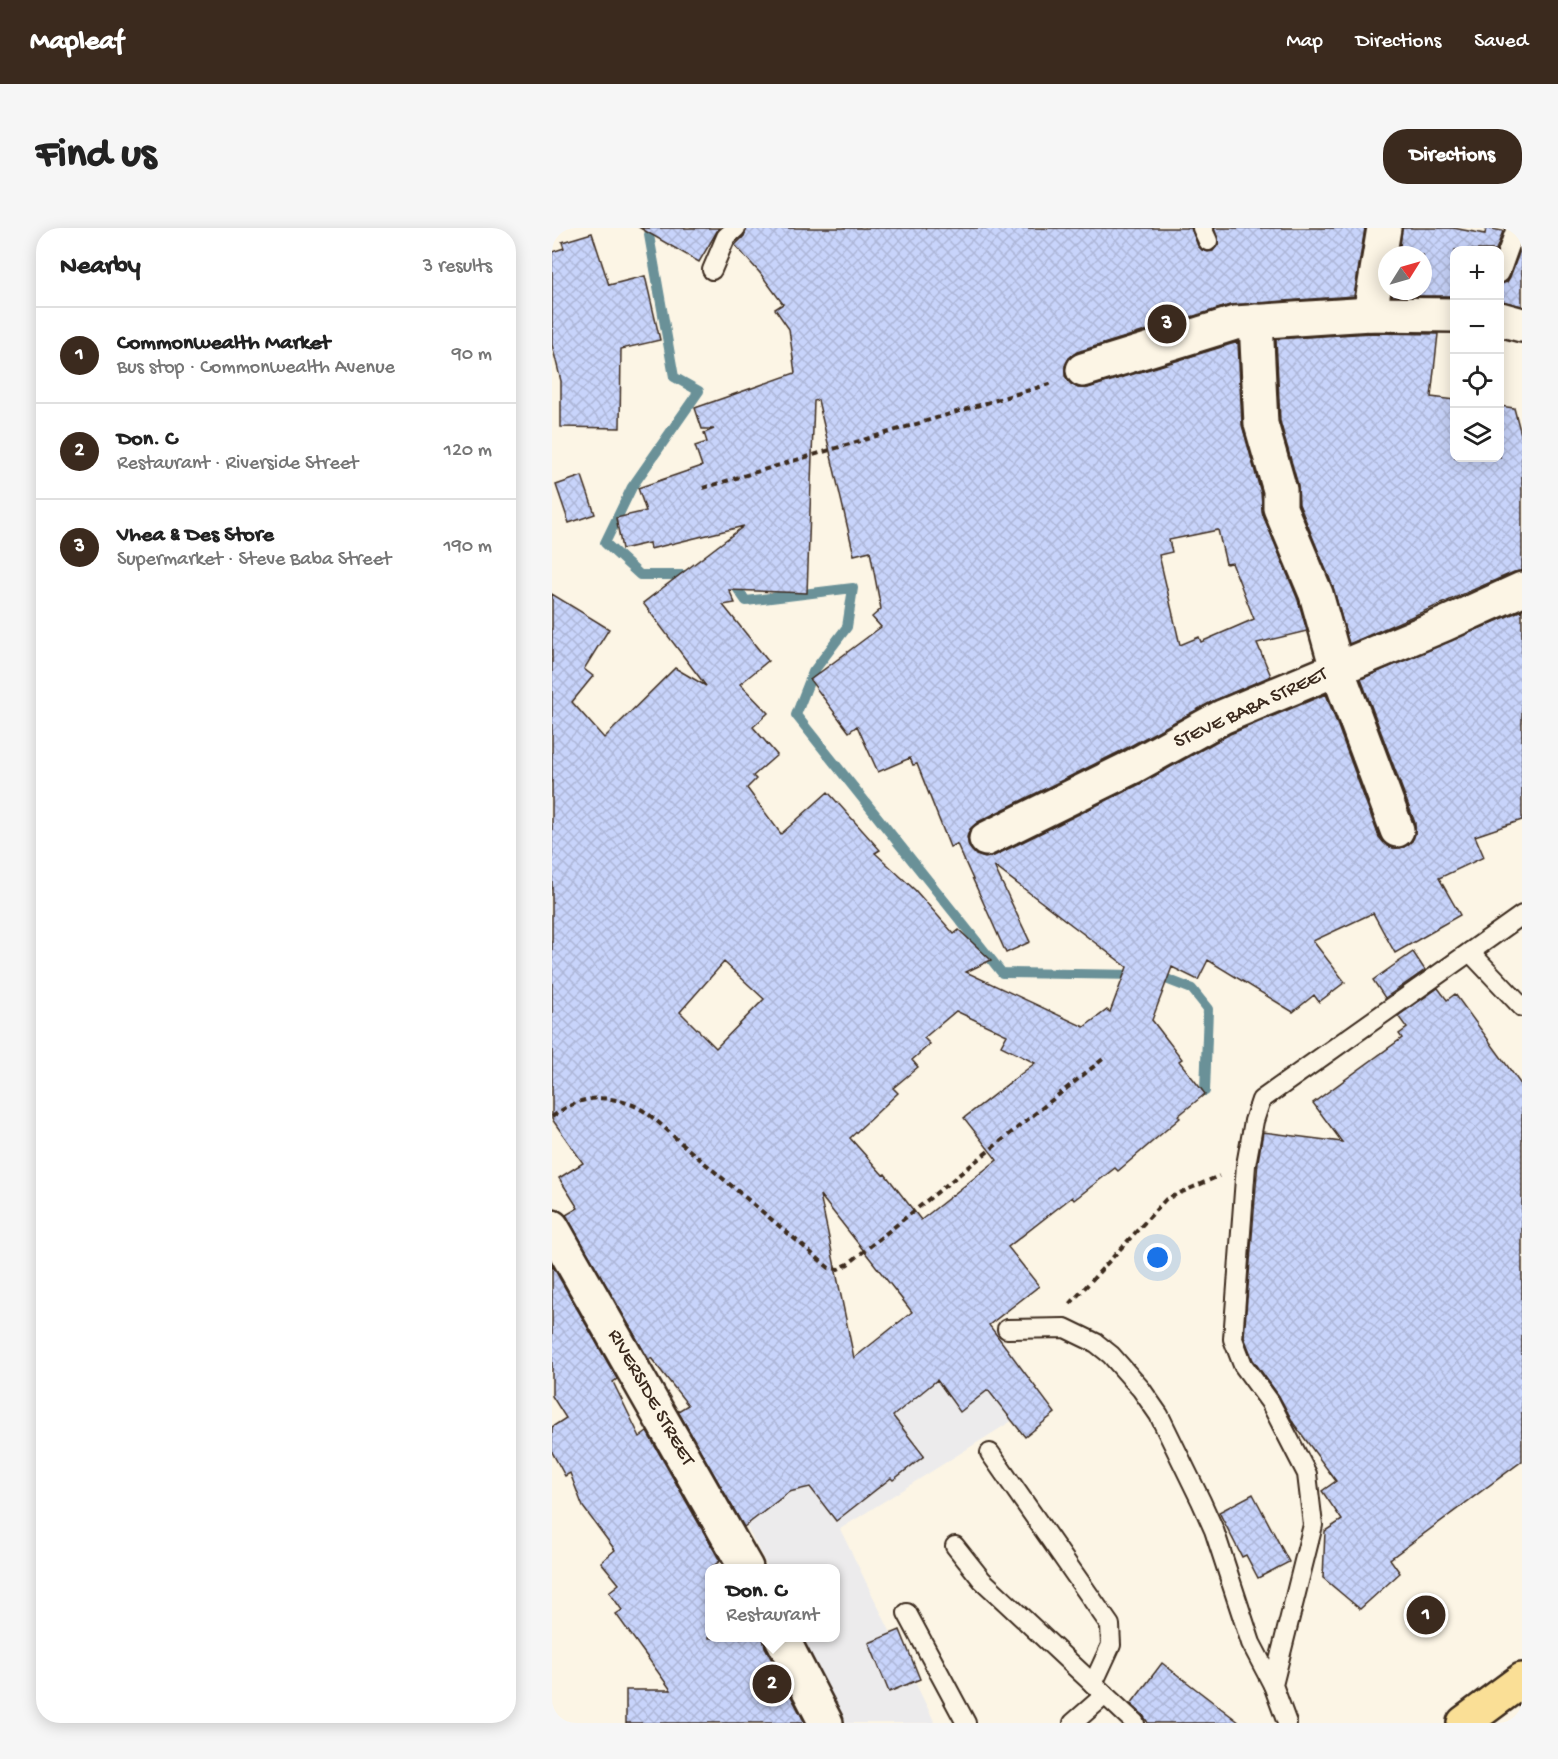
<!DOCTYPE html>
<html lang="en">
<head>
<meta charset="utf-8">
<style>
	body { margin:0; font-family:"Gochi Hand",sans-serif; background:#f6f6f6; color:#222 }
	.controls { position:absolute; right:18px; top:18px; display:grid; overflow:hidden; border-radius:12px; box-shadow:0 3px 15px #0003 }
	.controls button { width:54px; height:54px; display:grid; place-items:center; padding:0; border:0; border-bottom:2px solid #e0e0e0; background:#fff; color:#222; font:30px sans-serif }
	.compass { position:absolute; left:826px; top:18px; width:54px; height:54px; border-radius:50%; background:#fff; box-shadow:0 3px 15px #0003; rotate:53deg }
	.you { position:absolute; left:606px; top:1030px; width:21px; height:21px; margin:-15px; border:4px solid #fff; border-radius:50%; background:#1a73e8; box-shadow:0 0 0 9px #1a73e833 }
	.badge { display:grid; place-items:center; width:39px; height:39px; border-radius:50%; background:#3b2a1e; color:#fff; font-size:20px; font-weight:700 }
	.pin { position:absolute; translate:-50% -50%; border:3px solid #fff; box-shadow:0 2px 6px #0006 }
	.popup { position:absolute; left:153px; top:1336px; width:135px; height:78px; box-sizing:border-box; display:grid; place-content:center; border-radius:12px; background:#fff; filter:drop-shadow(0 2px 4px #0005); font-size:20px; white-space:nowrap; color:#767676 }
	.popup b { font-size:22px; color:#222 }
	.popup::after { content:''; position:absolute; left:50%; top:100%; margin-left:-12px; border:12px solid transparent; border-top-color:#fff }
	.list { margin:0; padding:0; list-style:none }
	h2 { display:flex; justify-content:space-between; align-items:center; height:78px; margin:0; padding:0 24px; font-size:26px }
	h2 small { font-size:20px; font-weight:400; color:#767676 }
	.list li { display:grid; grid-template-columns:39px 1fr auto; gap:18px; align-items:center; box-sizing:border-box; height:96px; padding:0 24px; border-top:2px solid #e0e0e0 }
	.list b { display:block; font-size:22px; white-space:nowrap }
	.list p { margin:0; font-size:20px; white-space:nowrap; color:#767676 }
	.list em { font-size:20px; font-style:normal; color:#767676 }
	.icon { flex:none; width:33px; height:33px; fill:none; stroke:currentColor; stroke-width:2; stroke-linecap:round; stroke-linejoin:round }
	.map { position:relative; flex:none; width:970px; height:1495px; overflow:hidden; border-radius:24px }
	header { display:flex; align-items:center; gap:36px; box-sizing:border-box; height:84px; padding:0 30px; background:#3b2a1e; color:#fff }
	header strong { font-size:28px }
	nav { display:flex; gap:33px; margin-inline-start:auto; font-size:21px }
	.intro { display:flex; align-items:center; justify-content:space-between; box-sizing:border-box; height:144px; padding:0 36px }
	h1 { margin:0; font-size:42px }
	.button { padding:15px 27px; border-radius:24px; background:#3b2a1e; color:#fff; font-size:21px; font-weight:700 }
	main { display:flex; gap:36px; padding:0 36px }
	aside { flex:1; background:#fff; border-radius:24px; box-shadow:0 3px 15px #0003 }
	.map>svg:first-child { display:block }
	.built { fill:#ecebec }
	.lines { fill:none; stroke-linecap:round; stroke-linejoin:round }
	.stream { stroke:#6a9198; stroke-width:10 }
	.building { fill:url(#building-cross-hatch); stroke:#3b2a1e; stroke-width:1.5; fill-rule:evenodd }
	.lane-casing { stroke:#3b2a1e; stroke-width:22 }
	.street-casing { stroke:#3b2a1e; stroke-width:38 }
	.primary-casing { stroke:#3b2a1e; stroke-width:38 }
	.path { stroke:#3b2a1e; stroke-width:4; stroke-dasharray:6 4.5; stroke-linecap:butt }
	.lane { stroke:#fcf5e5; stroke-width:18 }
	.street { stroke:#fcf5e5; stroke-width:33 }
	.primary { stroke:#fadf96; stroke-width:33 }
	.labels { text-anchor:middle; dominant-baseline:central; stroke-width:4.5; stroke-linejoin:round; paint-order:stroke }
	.street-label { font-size:20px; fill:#3b2a1e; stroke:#fcf5e5 }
</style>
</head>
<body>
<header>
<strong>Mapleaf</strong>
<nav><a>Map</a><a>Directions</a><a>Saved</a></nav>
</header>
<div class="intro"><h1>Find us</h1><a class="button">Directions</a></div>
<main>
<aside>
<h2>Nearby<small>3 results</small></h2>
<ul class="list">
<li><span class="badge">1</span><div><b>Commonwealth Market</b><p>Bus stop · Commonwealth Avenue</p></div><em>90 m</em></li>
<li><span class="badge">2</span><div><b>Don. C</b><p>Restaurant · Riverside Street</p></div><em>120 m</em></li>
<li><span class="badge">3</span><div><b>Vhea &amp; Des Store</b><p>Supermarket · Steve Baba Street</p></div><em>190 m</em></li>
</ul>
</aside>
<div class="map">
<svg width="970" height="1495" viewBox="0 0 970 1495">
	<defs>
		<pattern id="building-cross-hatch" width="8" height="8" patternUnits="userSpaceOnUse" patternTransform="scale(1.5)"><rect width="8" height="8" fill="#c8d4fb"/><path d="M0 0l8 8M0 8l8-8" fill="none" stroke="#adb6d7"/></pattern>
	</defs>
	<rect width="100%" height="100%" fill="#fcf5e5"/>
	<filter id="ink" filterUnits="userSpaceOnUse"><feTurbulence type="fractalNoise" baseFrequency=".0167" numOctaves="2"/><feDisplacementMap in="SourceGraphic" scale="12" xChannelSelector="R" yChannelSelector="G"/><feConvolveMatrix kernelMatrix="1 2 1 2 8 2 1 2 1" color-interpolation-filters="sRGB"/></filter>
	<g filter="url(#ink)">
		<polygon class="built" points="443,1101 493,1172 288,1301 383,1495 294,1495 251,1410 283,1410 283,1340 216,1340 196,1301 171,1266"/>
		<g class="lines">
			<g class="stream">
				<polyline points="99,0 97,7 122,149 147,163 80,259 53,315 88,347 140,347"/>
				<polyline points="178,350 194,373 301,360 295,399 261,444 244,487 450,745 586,747"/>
				<polyline points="604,747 640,761 656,781 653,863"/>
			</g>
		</g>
		<g class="building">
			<polygon points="88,0 167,0 147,34"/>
			<path d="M195,0H639L646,18L650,22L656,24L661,23L667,15L662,0H813L802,68L678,77L525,124L517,130L513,138V148L519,156L526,160H536L686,114L690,197L709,265L711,287L746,372L755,403L705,415L719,448L661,473L571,522L426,594L418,601L415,609L417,619L424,627L433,630L442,628L588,556L678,506L774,466L827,609L834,617L841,620L852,619L860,613L863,606V595L809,451L970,382V592L923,608L932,629L887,650L908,687L885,700V701L843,725L821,685L761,713L793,754L767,774L762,767L741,784L656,732L646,752L620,739L600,792L630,831L627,833L653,866L626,888L628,890L566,943L563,940L522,972L520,969L456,1019L487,1058L437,1097L503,1185L473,1209L436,1162L408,1184L385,1152L341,1188L372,1228L341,1252L339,1250L284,1293L258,1259L237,1264L192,1299L126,1183L136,1177L99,1130L97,1132L14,987L26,980L7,950L31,935L0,891V366L57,401L32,441L41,448L20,474L52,510L123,440L154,458L91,375L192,298L98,321L97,315L70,321L64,290L94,283L86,260L150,238L143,218L155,214L152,205L162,201H150L143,180L243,145L237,101L223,81L231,76L208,45L183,17L192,8ZM266,172L302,327L318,323L329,381L320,389L329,399L258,452L297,504L305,498L326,544L358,530L361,537L365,536L398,619L405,616L454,725L478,714L442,638L575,739L558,784L555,782L532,799L414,744L439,732L407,702L402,706L363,662L323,625L328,622L276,564L229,606L195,560L204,551L201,548L225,527L201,499L216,485L188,456L216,433L171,377L183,375L177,362L255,365L262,173ZM666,302L674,336L680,335L702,391L649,414L647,409L628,417L607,327L620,324L617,312ZM172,734L212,771L164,820L128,784ZM404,783L455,807L449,818L483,835L412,890L445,932L369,992L333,946L331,947L298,910L346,865L341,860L366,839L360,832L378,816L372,810ZM268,967L360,1084L302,1130Z"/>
			<polygon points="850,0 901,0 933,6 934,0 951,3 944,22 903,22 903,68 840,68 841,63 871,63 871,27 847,27"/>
			<polygon points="40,5 57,57 93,48 108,112 69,121 68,200 9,199 9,153 0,117 0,24 12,20 10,14"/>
			<polygon points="970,17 970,78 948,73 948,56 955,54 958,49"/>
			<polygon points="819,105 886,106 879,169 903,172 903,230 948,230 948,178 962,180 970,210 970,343 962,344 797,416 781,359 747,276 746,257 728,193 724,111"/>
			<polygon points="30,248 43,286 17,295 4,257"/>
			<polygon points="861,724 873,742 833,770 821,752"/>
			<polygon points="886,760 895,772 903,766 970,858 970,1233 838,1331 848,1345 808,1381 771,1350 773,1303 790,1292 770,1263 784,1253 742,1196 727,1168 701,1132 692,1109 706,933 711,904 790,914 761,875 850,810 847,806 855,800 846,788"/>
			<polygon points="0,1037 65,1151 61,1154 88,1209 95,1204 168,1333 157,1341 157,1410 211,1410 213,1419 253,1495 74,1495 74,1462 119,1462 64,1386 70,1382 57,1364 67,1356 49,1334 63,1322 31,1279 18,1245 13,1248 0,1224 0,1199 14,1190 0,1168"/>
			<polygon points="701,1266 737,1334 706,1350 694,1327 690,1329 667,1284"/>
			<polygon points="348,1402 368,1451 337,1464 317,1415"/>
			<polygon points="610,1435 688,1495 596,1495 591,1487 579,1476"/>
		</g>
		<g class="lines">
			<g class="lane-casing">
				<g id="lane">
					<polyline points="650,0 656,13"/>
					<polyline points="160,42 174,9 184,0"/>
					<polyline points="948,45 964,0"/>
					<polyline points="918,724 970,779"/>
					<polyline points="455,1101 513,1100 544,1115 559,1127 589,1161 607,1187 649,1273 662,1302 699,1415 721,1457"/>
					<polyline points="438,1225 558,1397 559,1417 541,1456"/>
					<polyline points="403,1318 430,1352 583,1495"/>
					<polyline points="355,1385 414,1495"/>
					<polyline points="521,1495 553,1467"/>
					<polyline points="735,1495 721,1457 761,1297 755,1246 718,1174 691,1137 681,1111 694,937 702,893 709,872 970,687"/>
				</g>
			</g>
			<g class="street-casing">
				<g id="street">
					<polyline points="818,86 832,0"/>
					<polyline points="948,91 970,97"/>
					<polyline points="704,93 709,196 728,262 728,280 764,366 785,441 845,602"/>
					<polyline points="531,142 683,95 818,86 903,87"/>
					<polyline points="434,611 580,539 670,489 893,396 970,361"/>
					<polyline points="0,999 194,1340"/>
					<polyline points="230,1410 274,1495"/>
				</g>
			</g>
			<g class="primary-casing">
				<polyline id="primary" points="912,1495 970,1452"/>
			</g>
			<g class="path">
				<polyline points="151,260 501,155"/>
				<path d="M0,889C25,870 47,865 78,876C97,882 120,908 136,921C183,961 230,1000 277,1040L286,1041L296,1036L551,831"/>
				<polyline points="518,1076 614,971 667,948"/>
			</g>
			<use href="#lane" class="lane"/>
			<use href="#street" class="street"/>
			<use href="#primary" class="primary"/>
		</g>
	</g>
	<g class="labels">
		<g class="street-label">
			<text transform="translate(699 481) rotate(-25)">STEVE BABA STREET</text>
			<text transform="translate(98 1170) rotate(60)">RIVERSIDE STREET</text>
		</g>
	</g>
</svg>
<div class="controls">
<button>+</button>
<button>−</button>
<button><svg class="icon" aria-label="locate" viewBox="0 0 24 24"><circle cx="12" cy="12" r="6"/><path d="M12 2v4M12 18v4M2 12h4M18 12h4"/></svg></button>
<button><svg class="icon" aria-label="layers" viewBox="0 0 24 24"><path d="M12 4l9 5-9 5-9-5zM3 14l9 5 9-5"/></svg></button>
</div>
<svg class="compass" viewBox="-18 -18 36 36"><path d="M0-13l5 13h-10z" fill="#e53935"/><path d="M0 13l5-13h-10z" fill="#767676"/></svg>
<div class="you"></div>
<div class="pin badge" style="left:874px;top:1387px">1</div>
<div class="pin badge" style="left:220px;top:1456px">2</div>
<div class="popup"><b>Don. C</b>Restaurant</div>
<div class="pin badge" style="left:615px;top:96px">3</div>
</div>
</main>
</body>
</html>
